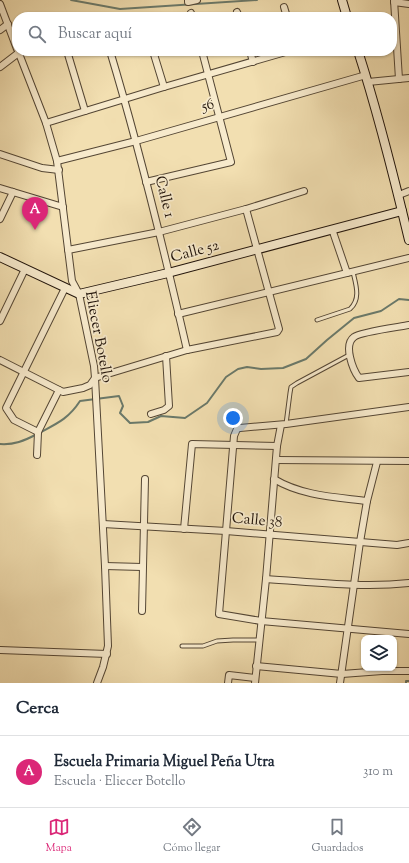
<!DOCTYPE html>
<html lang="es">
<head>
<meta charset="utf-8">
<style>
	body { margin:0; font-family:"Sorts Mill Goudy",serif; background:#f6f6f7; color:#1f2937 }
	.controls { position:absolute; right:12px; bottom:12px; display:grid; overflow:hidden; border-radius:8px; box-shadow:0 1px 3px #0004 }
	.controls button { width:36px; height:36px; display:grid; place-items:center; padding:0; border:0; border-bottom:1px solid #e0e1e3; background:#fff; color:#1f2937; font:20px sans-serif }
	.you { position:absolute; left:233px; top:418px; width:14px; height:14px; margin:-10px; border:3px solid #fff; border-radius:50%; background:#1a73e8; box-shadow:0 0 0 6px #1a73e833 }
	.badge { display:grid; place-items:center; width:26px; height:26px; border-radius:50%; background:#db2777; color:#fff; font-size:13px; font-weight:700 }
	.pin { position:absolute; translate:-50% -33px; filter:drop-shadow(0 1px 2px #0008) }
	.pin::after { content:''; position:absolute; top:21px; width:14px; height:12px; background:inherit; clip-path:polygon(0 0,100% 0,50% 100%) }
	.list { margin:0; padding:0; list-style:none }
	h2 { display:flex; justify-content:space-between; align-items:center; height:52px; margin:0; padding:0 16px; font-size:17px }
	h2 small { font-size:13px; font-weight:400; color:#747a83 }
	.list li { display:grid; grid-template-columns:26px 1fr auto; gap:12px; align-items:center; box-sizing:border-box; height:72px; padding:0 16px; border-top:1px solid #e0e1e3 }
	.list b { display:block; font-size:15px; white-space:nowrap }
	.list p { margin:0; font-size:13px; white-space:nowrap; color:#747a83 }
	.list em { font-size:13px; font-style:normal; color:#747a83 }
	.icon { flex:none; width:22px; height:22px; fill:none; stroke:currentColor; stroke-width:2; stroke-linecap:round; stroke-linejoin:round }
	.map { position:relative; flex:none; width:409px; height:683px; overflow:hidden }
	.search { position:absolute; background:#fff; box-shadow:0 1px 3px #0004; left:12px; right:12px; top:12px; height:44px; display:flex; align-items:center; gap:10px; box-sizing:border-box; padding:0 14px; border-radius:16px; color:#747a83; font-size:15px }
	.sheet { height:124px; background:#fff }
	nav { display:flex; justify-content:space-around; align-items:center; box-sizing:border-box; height:56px; border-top:1px solid #e0e1e3; background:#fff; font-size:11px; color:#747a83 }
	nav a { display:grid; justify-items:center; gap:2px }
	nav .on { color:#db2777 }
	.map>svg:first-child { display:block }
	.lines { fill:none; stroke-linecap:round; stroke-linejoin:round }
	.stream { stroke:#6a796a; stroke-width:2 }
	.lane-casing { stroke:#544634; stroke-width:5 }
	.street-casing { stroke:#544634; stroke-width:8 }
	.secondary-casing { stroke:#20130a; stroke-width:10 }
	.lane { stroke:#f7eacc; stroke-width:3 }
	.street { stroke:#f7eacc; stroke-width:6 }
	.secondary { stroke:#f7eacc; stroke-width:8 }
	.labels { text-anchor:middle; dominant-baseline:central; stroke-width:3.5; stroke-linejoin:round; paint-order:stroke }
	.street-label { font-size:15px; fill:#20130a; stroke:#f7eacc }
</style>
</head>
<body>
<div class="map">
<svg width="409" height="683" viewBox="0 0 409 683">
	<rect width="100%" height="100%" fill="#f2dfb1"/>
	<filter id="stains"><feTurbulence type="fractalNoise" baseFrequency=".005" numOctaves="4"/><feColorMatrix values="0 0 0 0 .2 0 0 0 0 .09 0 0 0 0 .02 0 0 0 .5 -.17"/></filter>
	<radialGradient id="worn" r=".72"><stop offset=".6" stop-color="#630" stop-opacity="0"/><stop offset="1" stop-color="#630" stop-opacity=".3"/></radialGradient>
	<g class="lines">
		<g class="stream">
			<polyline points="71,0 120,9 257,0"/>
			<path d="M41,432C58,423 69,418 80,401L119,396L123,406L120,413L130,423L148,422L161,416L185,418L207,403L226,377L238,369L247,367L261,369L283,368L306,359L327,340L354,318L381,311L399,299L409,300"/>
			<path d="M0,444C14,445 24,441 37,434"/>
			<polyline points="406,683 406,681 409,681"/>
		</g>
		<g class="lane-casing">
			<g id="lane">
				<path d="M317,320L350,309C361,299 356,285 353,272"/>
				<polyline points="286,424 290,393 291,387 297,383 349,355"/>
				<polyline points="182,646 203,646 217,641 233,640 259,640"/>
			</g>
		</g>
		<g class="street-casing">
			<g id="street">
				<polyline points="188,0 188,2 197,0"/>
				<polyline points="394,0 399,79"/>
				<polyline points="394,2 409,4"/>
				<polyline points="0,4 17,49"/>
				<polyline points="284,7 287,17"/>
				<polyline points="237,12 239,17"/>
				<polyline points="191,13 193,17"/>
				<polyline points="0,30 8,24"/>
				<polyline points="18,51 46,123 57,161 72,281 79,294 94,366 95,378 105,566 108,646 103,667 97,683"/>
				<polyline points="67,51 85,111"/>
				<path d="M110,51C140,150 164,250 187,350"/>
				<polyline points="153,51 164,87"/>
				<polyline points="250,51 253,62"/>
				<polyline points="0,67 21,51"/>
				<polyline points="368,82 409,78"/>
				<polyline points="46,123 164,87 289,51"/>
				<polyline points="0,154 42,168 59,170"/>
				<polyline points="57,161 136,141 366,75"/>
				<polyline points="146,182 231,162 202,51"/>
				<polyline points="0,188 63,207"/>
				<polyline points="399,195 409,191"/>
				<polyline points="0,219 13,192"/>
				<polyline points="332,229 347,273"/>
				<polyline points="68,250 159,232 246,209 304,191"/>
				<polyline points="178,314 409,258"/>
				<polyline points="0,321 25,269"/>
				<path d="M409,325C399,327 360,332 354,337C343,345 353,370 359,378L409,372"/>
				<polyline points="0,360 63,392 83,388 90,385 95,378 101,376 187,350 277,332 279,329 246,209"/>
				<polyline points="409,407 286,424 240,428 237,429 234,436 219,614 261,621 409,634"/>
				<polyline points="151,414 164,410 169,406 166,356"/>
				<polyline points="38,432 14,420 6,408 65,288"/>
				<polyline points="37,455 38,432 59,390"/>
				<polyline points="276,460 409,461"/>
				<path d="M274,479C302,496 336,497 367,501"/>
				<polyline points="103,524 226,531 397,545 409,543"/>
				<polyline points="184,529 192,444 277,446"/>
				<polyline points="105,566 142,567"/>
				<path d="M266,579C314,582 361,588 409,583"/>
				<polyline points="142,611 145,479"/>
				<polyline points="0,650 107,654"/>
				<polyline points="256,666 342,674 382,671 409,671"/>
				<polyline points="228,683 229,675 255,678"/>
				<polyline points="255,683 266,579 277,446 281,425"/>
				<polyline points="340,683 360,542 367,501 377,462"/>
			</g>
		</g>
		<g class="secondary-casing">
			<g id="secondary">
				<polyline points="342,0 347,17"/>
				<path d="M358,51C378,113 394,177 409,240"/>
				<polyline points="0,257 79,294 168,273 402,211"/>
			</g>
		</g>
		<use href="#lane" class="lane"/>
		<use href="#street" class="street"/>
		<use href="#secondary" class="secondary"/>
	</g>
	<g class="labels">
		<g class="street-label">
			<text transform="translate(208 106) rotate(-16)">56</text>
			<text transform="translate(164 197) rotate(76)">Calle 1</text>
			<text transform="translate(195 252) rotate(-15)">Calle 52</text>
			<text transform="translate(98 337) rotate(79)">Eliecer Botello</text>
			<text transform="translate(257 521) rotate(5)">Calle 38</text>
		</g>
	</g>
	<rect width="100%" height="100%" filter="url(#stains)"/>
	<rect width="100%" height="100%" fill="url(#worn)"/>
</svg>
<div class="controls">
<button><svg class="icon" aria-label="layers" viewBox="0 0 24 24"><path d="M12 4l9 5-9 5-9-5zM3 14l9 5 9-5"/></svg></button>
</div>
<div class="you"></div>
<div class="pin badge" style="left:35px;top:230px">A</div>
<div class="search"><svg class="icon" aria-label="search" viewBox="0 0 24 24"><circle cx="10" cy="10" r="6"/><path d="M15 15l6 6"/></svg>Buscar aquí</div>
</div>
<section class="sheet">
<h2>Cerca<small></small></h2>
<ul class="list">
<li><span class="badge">A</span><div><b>Escuela Primaria Miguel Peña Utra</b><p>Escuela · Eliecer Botello</p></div><em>310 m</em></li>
</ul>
</section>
<nav>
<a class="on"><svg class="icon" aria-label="map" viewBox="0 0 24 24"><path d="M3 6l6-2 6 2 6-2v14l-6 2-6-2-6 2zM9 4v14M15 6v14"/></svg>Mapa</a>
<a><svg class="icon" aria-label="directions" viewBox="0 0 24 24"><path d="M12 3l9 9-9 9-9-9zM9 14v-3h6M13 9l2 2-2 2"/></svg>Cómo llegar</a>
<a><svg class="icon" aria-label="saved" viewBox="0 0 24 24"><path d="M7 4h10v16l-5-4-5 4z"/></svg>Guardados</a>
</nav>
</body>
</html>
